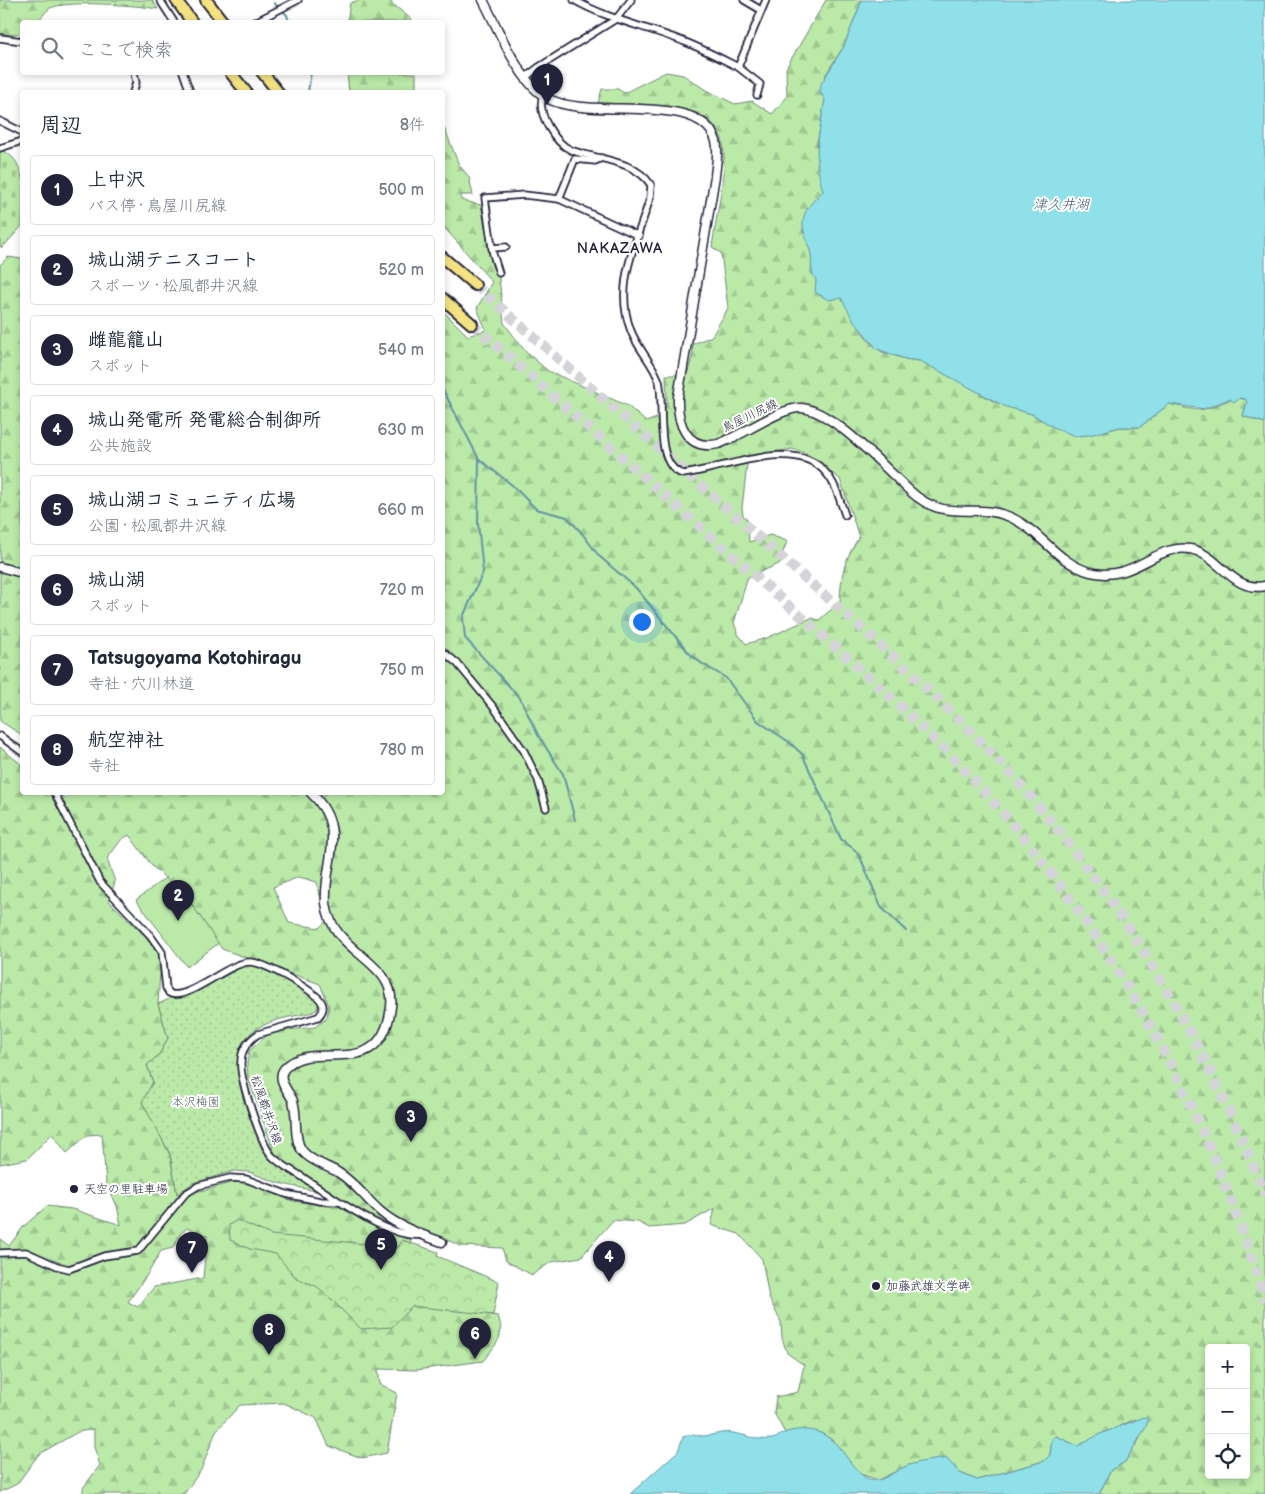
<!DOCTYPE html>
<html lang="ja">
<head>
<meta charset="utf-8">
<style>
	body { margin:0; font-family:"Balsamiq Sans","Klee One",sans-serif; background:#f6f6f7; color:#1f2937 }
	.controls { position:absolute; right:15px; bottom:15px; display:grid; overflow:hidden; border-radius:5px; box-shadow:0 2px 8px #0003 }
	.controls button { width:45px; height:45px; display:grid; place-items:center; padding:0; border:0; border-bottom:1px solid #e0e1e3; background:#fff; color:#1f2937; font:25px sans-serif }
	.you { position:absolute; left:641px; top:621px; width:18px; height:18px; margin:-12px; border:4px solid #fff; border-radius:50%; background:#1a73e8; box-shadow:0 0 0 8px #1a73e833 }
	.badge { display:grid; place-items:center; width:32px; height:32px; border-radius:50%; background:#22223b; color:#fff; font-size:16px; font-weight:700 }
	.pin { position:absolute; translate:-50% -41px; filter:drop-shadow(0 1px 2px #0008) }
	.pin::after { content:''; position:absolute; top:26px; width:18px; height:15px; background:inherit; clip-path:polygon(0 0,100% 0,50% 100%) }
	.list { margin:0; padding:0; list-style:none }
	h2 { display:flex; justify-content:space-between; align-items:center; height:65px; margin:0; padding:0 20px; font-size:21px }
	h2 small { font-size:16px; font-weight:400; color:#747a83 }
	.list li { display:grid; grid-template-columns:32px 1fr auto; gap:15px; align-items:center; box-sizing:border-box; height:70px; margin:0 10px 10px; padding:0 10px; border:1px solid #e0e1e3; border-radius:5px }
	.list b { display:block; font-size:19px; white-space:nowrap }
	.list p { margin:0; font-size:16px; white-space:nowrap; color:#747a83 }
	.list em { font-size:16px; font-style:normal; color:#747a83 }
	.icon { flex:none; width:28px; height:28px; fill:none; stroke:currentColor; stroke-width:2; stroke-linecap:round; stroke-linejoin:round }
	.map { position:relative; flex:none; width:1265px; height:1494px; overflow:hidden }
	.search { position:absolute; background:#fff; box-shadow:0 2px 8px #0003; left:20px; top:20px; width:425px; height:55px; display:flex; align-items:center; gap:12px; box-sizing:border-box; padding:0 18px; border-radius:5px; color:#747a83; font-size:19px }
	.panel { position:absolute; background:#fff; box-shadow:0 2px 8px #0003; left:20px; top:90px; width:425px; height:705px; border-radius:5px }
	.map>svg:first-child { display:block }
	.grass { fill:#bbeaa8; stroke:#6e8672 }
	.forest { fill:url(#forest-firs); stroke:#6e8672; fill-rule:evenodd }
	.cemetery { fill:url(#cemetery-stones); stroke:#6e8672 }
	.park { fill:url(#park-crowns); stroke:#6e8672 }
	.garden { fill:url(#garden-dots); stroke:#6e8672 }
	.water { fill:#8fe0e9; stroke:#6394a3 }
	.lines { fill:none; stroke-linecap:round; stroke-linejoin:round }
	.stream { stroke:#6394a3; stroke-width:2 }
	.highway-tunnel { stroke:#d3d3d8; stroke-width:10; stroke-dasharray:10 5; stroke-linecap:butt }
	.street-casing { stroke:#22223b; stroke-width:9 }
	.secondary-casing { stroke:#22223b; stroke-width:11 }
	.highway-casing { stroke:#22223b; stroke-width:14 }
	.street { stroke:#fff; stroke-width:5.5 }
	.secondary { stroke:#fff; stroke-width:8 }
	.highway { stroke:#f5e382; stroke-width:10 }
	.poi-dot { fill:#22223b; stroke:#fff; stroke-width:2 }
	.labels { text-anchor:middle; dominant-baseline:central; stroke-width:4; stroke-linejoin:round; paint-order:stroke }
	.street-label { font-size:12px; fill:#22223b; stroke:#fff }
	.park-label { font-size:12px; fill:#505e5c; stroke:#fff }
	.poi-label { font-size:12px; fill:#22223b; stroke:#fff; text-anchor:start }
	.water-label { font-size:14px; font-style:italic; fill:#435b6f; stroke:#fff }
	.quarter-label { font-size:15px; letter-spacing:1px; fill:#22223b; stroke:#fff }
</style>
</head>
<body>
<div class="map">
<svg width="1265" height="1494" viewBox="0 0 1265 1494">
	<defs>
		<pattern id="forest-firs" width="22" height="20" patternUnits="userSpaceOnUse" patternTransform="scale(1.25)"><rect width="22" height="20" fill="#bbeaa8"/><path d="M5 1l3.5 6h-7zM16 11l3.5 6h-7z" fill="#a0c892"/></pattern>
		<pattern id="cemetery-stones" width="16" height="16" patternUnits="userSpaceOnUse" patternTransform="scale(1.25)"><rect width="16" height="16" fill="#bbeaa8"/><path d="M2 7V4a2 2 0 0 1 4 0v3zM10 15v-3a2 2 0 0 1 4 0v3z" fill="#a0c892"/></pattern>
		<pattern id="park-crowns" width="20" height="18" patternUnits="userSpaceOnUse" patternTransform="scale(1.25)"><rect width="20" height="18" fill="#bbeaa8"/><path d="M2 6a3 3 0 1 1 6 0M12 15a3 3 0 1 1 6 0" fill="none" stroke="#a0c892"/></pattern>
		<pattern id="garden-dots" width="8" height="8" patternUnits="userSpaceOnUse" patternTransform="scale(1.25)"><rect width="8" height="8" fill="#bbeaa8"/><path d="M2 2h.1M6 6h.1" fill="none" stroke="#a0c892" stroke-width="1.8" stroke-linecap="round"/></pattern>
	</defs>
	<rect width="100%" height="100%" fill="#fff"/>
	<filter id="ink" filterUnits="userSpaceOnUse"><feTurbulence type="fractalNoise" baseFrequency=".02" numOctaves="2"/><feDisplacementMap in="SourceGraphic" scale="10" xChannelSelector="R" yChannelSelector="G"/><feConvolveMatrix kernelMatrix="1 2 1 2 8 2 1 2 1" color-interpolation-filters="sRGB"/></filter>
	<g filter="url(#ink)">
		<polygon class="grass" points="169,875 220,942 187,967 136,900"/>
		<g class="forest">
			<path d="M0,0H152L158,9C135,5 69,0 50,8C45,12 41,18 37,22H22V33L10,35L0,33Z"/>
			<polygon points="360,0 388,0 411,19 410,22 347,22 350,3"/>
			<path d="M826,0H862L844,46L826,74L820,92L825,100L817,144L823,191L803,230L812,256L811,273L843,299L867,339L882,352L905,359L920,361L950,375L993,401L1032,414L1053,427L1106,431L1120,427H1140L1169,404C1179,406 1193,411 1204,409C1219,407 1228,396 1245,399L1247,402L1243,416L1265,423V1494H1099L1111,1470L1125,1462L1140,1438L1135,1419L1078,1446L1056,1436L1052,1440L1050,1455L1044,1461L977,1480L960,1473L909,1465L878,1480L857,1473L834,1441L821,1433L796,1431L785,1433L774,1413L776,1397L798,1392L804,1365L787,1353L782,1338L781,1322L769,1298L762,1259L739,1234L711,1225L715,1208L685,1225L649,1228L638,1222L613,1220L581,1257L551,1262L532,1275L506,1261L502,1248L461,1246L433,1234L412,1233L406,1260L411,1303L498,1316C506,1337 495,1345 483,1361L416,1370L378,1369L380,1384L397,1393L387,1453L362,1458L329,1446L316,1418L284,1403L240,1405L216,1431L201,1470L184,1494H83V1488L100,1465L94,1447V1429L78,1432L39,1454L17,1484L0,1492V1239L9,1246L24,1226L47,1206L72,1209L121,1225L117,1206L106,1183L102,1134L87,1135L67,1153L52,1134L27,1159L0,1164V747L22,765V792L50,793L66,798L76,792H442L443,311L468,336L486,330L477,308L492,282L443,226V125L459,165L469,177L473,195H461V200L481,205L492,266L499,278L504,323L525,351L548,371L628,406L646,422L657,418L667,405L666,375H687L692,357L693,344L712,336L728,308L721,253L712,247C716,216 727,174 723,144C721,130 709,118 697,113C674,104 623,104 598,103L602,89H618L624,93L666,72L683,75L706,90L735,104L752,101L772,114L787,97L786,68ZM792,449L806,453L840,479L859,537C844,561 841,573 840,602L819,620L811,618L767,638L746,644L738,634L734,623L748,577L779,564L787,541L770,535L749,542L748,521L743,515L742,508L748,456ZM129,835L152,866L187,897L222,949L320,984L329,1006L327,1018L315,1027L271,1032L249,1051L247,1064L248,1078L276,1157L339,1197L334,1207L293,1201L241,1180L206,1190L177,1194L170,1155L143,1102L153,1082L147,1065L159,1055L168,1038L158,1004L161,957L145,936L109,901L115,882L107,859L121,840ZM299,877L317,882L326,921L319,928L289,923L273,887ZM187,1228L207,1235L203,1278L154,1287L138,1307L128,1302L147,1275L161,1251L173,1248L181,1233ZM1209,1348H1246V1475H1209Z"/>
			<polygon points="347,73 416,73 416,92 349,92"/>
			<polygon points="8,257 22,259 22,735 0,721 0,265"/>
		</g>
		<path class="cemetery" d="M3,151C30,162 22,203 22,226L2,248L0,246V152Z"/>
		<polygon class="park" points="237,1220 271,1235 399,1247 402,1240 438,1252 437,1256 499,1282 493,1315 412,1306 392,1327 361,1329 326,1294 316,1286 296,1278 276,1254 250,1249 230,1240 229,1225"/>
		<path class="garden" d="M247,965C265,963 307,987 319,1001L317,1009L313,1012C297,1016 278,1018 264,1025C213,1046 250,1114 262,1150L268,1158L320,1192L278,1183L249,1172L234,1171L193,1183L177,1194L170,1154L142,1102L153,1082L147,1065L159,1055L168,1038L158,1004Z"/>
		<g class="water">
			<path d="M862,0H1265V423L1243,416L1247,402L1245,399L1240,398L1235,402L1229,399L1204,409L1169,404L1140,427H1120L1089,435L1075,436L1053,427L1032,414L1006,407L920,361L905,359L877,349L854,321L841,298L828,300L815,292L816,280C810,272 812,264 811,255C810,248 807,241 805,235C798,215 810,204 823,191C812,154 819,136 825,100L820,92L821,84L844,46Z"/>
			<path d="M1144,1417L1148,1420L1146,1427L1125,1462L1111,1470L1099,1494H630L678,1451L683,1437L693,1434C707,1440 719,1430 733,1433C747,1435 757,1441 771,1439C776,1439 779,1435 784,1433C794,1429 805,1429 814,1431C846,1438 852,1483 878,1480C888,1478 899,1468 909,1465C921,1461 934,1460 946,1458L960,1473L977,1480L1044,1461L1050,1455L1052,1439L1056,1436L1078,1446L1100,1434Z"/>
		</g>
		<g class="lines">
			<g class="stream">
				<polyline points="274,3 287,15 289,22"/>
				<polyline points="308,92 311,72"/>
				<polyline points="442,388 479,459 478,523 483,572 463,617 465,638 520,698 538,735 563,774 575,820"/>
				<polyline points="479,459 512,485 536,509 567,517 581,532 599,556 636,588 689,653 701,663 726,678 758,721 789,742 802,754 841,839 855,850 861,859 881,907 906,931"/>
			</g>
			<g class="highway-tunnel">
				<path d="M475,285C579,377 683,470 787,562C878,643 972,723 1049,819C1142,933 1211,1059 1265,1195"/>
				<path d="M472,324C571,412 671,501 770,589C861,670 955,750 1031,847C1139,984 1215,1133 1265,1301"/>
			</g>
			<g class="street-casing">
				<g id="street">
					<polyline points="160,0 174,22"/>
					<path d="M574,0C609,20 648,27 685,42C703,49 720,58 738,67L766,0"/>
					<polyline points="744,0 761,10"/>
					<polyline points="255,22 298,0"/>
					<polyline points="0,38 22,41"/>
					<polyline points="738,67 760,84 757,95"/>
					<polyline points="183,72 190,92"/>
					<polyline points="526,77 539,67 616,19 631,0"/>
					<polyline points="133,92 136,83 134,72"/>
					<path d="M543,96C536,113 555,143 571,150C596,160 634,159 651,185L650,198C637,242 613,285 631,331C638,349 653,363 659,381C665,404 653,466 683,474C721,470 796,435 826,473C836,484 840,501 845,515"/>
					<polyline points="0,121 22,132"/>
					<polyline points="0,148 22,141"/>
					<polyline points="559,199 575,159 595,161 602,158"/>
					<polyline points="492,248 506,247"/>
					<polyline points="499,273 493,254 485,198 524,195 559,199 639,236"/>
					<polyline points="442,651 457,663 495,709 524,751 538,780 546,808"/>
					<polyline points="0,736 22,752"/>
					<path d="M54,792L100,882L150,935L162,952L166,988L169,993C186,1003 228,962 250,962C264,962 304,986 315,995C324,1002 326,1009 318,1017L258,1034C248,1041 241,1050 241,1062C239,1078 261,1144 272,1156C282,1166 295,1172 307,1180C335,1198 388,1239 422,1235"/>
					<polyline points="0,1253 26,1252 57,1266 69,1269 104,1256 138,1251 185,1194 198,1186 230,1178 246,1179 286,1194 320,1201 339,1202"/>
				</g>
			</g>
			<g class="secondary-casing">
				<g id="secondary">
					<path d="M483,0C498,28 519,83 547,98C588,122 700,89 716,141C719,152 716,165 715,176L678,397C677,423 686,451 718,444C740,437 781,407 801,408C832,409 887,470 910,491C947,525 973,501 1010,517C1040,530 1057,563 1090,572C1134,583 1156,543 1190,549C1219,554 1232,593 1265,586"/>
					<polyline points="0,567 22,573"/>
					<path d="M310,792C350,829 323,862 326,903C331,954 397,960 391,1007C381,1086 314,1036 285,1068C275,1079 289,1091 293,1101C298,1116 293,1136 301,1149C309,1161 328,1166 339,1173C355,1183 367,1200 381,1212C397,1226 422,1235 442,1242"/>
				</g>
			</g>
			<g class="highway-casing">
				<g id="highway">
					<polyline points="176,0 192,22"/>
					<polyline points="206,0 223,22"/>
					<polyline points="230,72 246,92"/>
					<polyline points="262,72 278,92"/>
					<polyline points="442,257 475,285"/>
					<polyline points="442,298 472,324"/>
				</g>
			</g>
			<use href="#street" class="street"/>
			<use href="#secondary" class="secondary"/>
			<use href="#highway" class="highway"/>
		</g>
	</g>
	<g class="poi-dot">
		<circle cx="74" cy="1189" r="5"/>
		<circle cx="876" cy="1286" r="5"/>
	</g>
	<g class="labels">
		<g class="street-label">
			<text transform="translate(750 416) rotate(-26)">鳥屋川尻線</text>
			<text transform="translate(266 1110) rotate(71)">松風都井沢線</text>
		</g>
		<g class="park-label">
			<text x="196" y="1102">本沢梅園</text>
		</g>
		<g class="poi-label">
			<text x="84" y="1189">天空の里駐車場</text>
			<text x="886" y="1286">加藤武雄文学碑</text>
		</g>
		<g class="water-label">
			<text x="1061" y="204">津久井湖</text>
		</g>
		<g class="quarter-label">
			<text x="620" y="248">NAKAZAWA</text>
		</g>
	</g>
</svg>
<div class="controls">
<button>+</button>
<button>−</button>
<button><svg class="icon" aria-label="locate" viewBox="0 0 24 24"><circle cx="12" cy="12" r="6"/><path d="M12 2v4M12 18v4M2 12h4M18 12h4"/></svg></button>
</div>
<div class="you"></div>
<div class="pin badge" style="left:547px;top:105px">1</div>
<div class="pin badge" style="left:178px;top:921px">2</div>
<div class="pin badge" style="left:411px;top:1142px">3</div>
<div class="pin badge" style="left:609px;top:1282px">4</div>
<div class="pin badge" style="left:381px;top:1270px">5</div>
<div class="pin badge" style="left:475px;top:1359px">6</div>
<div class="pin badge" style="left:192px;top:1273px">7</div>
<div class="pin badge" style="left:269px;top:1355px">8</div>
<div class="search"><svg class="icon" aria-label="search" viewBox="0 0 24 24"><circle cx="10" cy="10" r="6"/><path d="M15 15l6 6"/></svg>ここで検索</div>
<section class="panel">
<h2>周辺<small>8件</small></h2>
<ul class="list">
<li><span class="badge">1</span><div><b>上中沢</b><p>バス停 · 鳥屋川尻線</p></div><em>500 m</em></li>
<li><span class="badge">2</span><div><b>城山湖テニスコート</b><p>スポーツ · 松風都井沢線</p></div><em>520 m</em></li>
<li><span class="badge">3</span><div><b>雌龍籠山</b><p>スポット</p></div><em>540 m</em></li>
<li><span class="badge">4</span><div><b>城山発電所 発電総合制御所</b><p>公共施設</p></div><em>630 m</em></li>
<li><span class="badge">5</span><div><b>城山湖コミュニティ広場</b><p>公園 · 松風都井沢線</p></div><em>660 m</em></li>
<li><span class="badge">6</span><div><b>城山湖</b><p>スポット</p></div><em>720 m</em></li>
<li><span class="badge">7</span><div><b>Tatsugoyama Kotohiragu</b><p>寺社 · 穴川林道</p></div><em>750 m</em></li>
<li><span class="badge">8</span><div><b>航空神社</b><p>寺社</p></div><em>780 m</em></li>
</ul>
</section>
</div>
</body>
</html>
